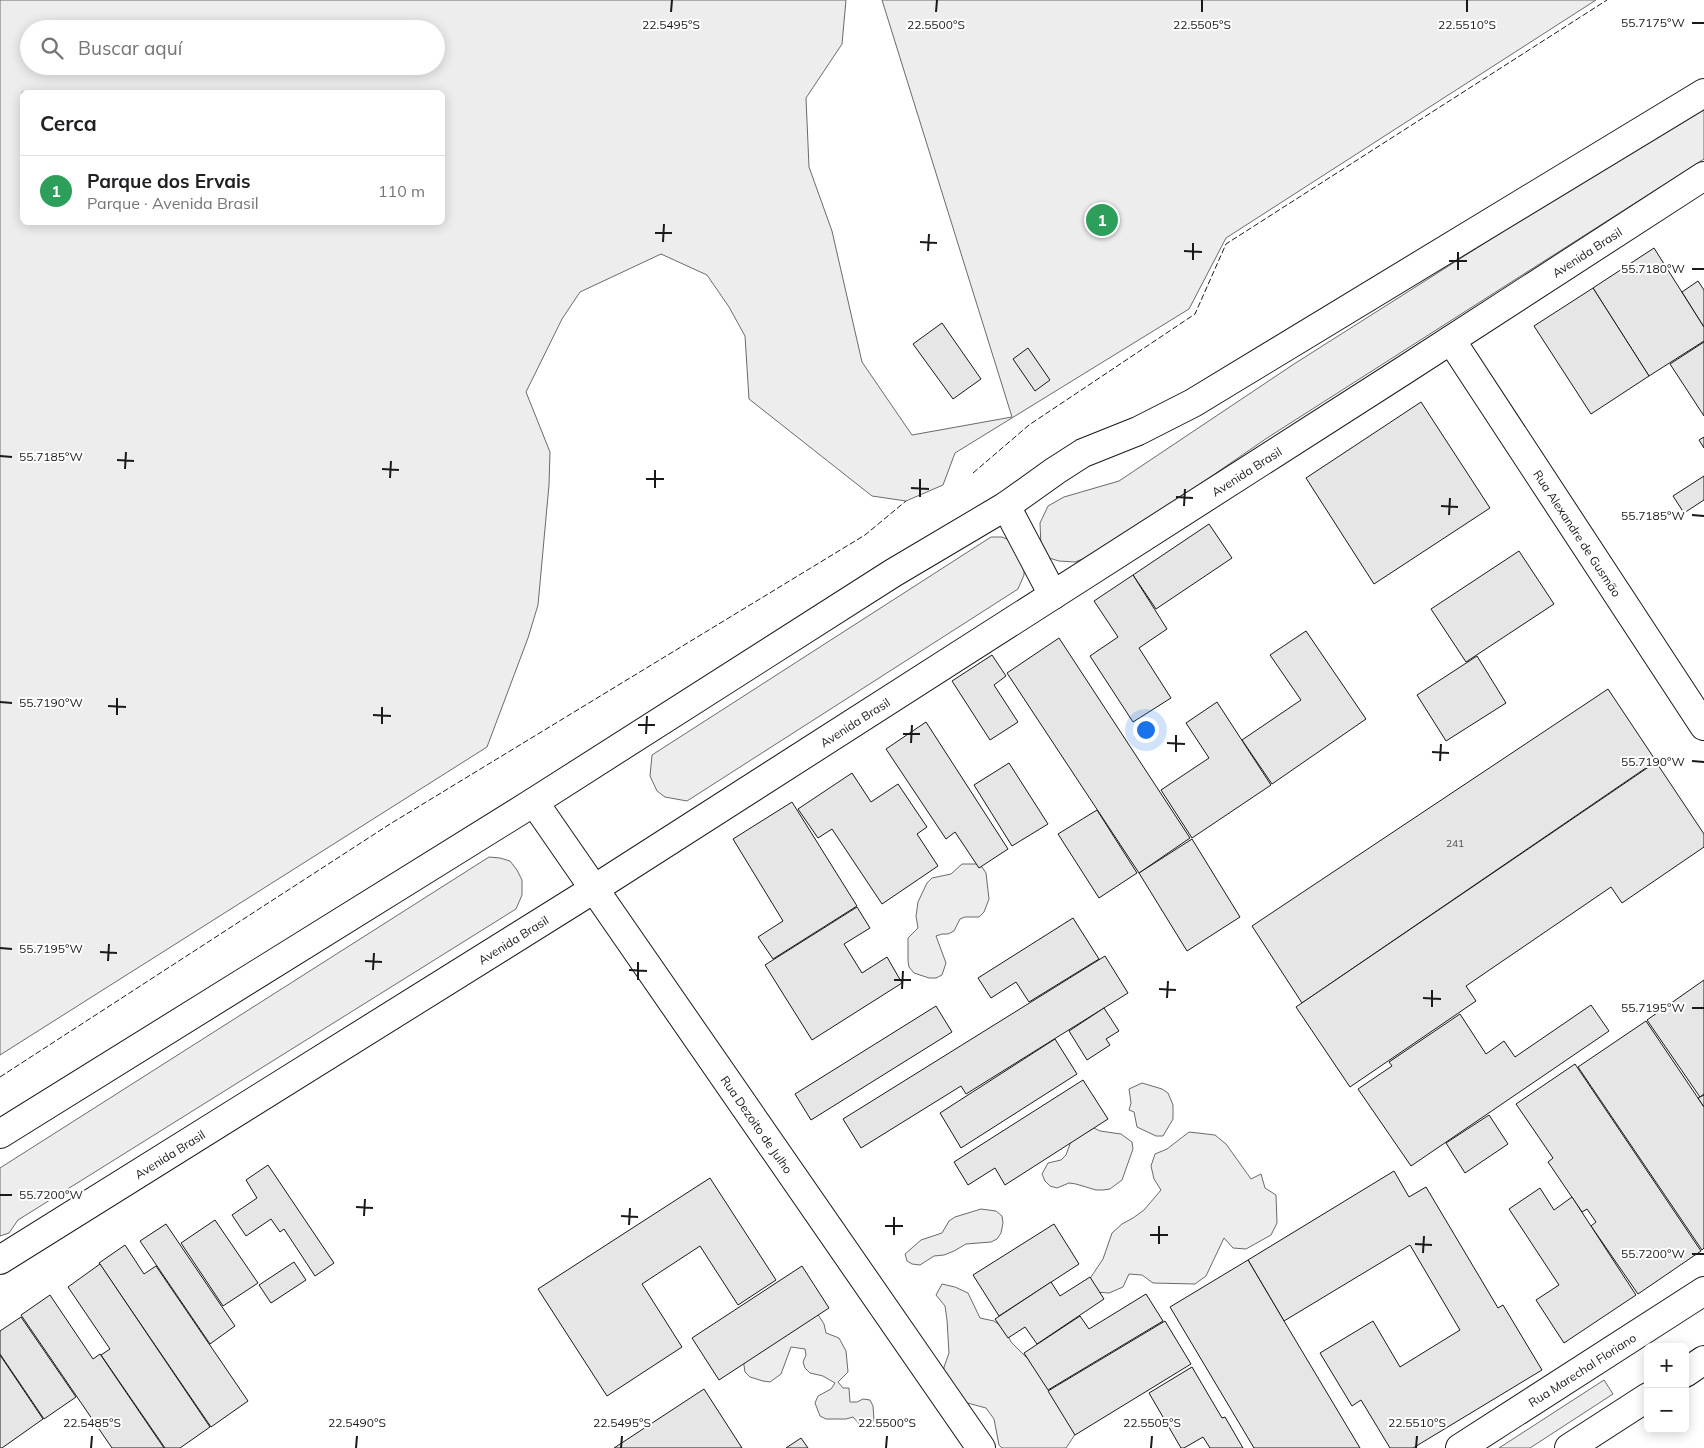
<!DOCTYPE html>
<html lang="es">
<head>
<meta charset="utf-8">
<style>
	body { margin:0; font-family:Mulish,sans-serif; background:#f6f6f6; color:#202124 }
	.controls { position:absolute; right:15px; bottom:15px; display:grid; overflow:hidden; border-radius:8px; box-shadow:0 2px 12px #0003 }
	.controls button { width:45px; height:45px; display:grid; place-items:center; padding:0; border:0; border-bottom:1px solid #e0e0e0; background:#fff; color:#202124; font:25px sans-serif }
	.you { position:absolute; left:1145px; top:729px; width:18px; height:18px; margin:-12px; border:4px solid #fff; border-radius:50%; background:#1a73e8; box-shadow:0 0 0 8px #1a73e833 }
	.badge { display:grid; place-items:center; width:32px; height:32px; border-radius:50%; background:#0f766e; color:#fff; font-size:16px; font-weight:700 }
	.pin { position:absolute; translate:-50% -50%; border:2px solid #fff; box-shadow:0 1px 5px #0006 }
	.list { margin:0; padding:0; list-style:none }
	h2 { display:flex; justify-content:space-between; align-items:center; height:65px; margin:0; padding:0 20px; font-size:21px }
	h2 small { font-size:16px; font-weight:400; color:#757577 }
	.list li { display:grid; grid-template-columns:32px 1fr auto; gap:15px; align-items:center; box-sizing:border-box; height:70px; padding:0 20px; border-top:1px solid #e0e0e0 }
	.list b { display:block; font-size:19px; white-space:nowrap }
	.list p { margin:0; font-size:16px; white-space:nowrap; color:#757577 }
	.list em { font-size:16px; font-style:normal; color:#757577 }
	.icon { flex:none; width:28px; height:28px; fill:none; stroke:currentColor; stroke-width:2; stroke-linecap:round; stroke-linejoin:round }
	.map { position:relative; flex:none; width:1704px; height:1448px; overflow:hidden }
	.search { position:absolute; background:#fff; box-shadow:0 2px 12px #0003; left:20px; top:20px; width:425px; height:55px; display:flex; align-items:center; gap:12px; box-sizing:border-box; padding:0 18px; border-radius:28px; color:#757577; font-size:19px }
	.panel { position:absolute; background:#fff; box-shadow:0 2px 12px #0003; left:20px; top:90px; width:425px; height:135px; border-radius:8px }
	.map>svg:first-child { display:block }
	.built { fill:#ededed; stroke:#6a6a6a; fill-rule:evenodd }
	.building { fill:#e6e6e6; stroke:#1a1a1a }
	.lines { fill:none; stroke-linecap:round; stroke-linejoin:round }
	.street-casing { stroke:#1a1a1a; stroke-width:30 }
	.secondary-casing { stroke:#1a1a1a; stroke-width:30 }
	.primary-casing { stroke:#1a1a1a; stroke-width:30 }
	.street { stroke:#fff; stroke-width:28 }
	.secondary { stroke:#fff; stroke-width:28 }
	.primary { stroke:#fff; stroke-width:28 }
	.fence { stroke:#1a1a1a; stroke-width:1; stroke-dasharray:6 2.5; stroke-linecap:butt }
	.ticks { fill:none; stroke:#1a1a1a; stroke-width:2 }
	.labels { text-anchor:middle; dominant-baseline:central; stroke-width:4; stroke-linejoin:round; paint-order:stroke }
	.number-label { font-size:10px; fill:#4d4d4d }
	.street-label { font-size:12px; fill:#1a1a1a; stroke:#fff }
	.ticks-label { font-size:12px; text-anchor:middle; fill:#1a1a1a; stroke:#fff; stroke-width:4; stroke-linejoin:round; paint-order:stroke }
</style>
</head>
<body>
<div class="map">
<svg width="1704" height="1448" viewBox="0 0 1704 1448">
	<rect width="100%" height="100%" fill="#fff"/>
	<g class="built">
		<path d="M0,0H846L842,44L806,98L809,167L832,231L862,362L912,435L1012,417L882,0H1596L1226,238L1189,309L955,453L943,485L906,501L872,496L749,399L745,336L729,307L707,275L661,254L580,292L562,319L526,392L550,452L549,485L538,605L528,638L487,747L0,1055ZM29,29H436V66H29ZM22,92H442V222H22Z"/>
		<polygon points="1704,104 1704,159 1267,438 1103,551 1075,562 1059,561 1049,558 1041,547 1040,523 1048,506 1064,497 1119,481 1294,364"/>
		<polygon points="991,537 1002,537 1012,541 1024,560 1024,575 1018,589 687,801 665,797 657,791 650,776 652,755"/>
		<polygon points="489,857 500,858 510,861 517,870 522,880 522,895 516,909 18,1220 9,1233 0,1236 0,1168"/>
		<polygon points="962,864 976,864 982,867 986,873 989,899 984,912 979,917 965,917 960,919 954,931 948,934 942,934 936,936 946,963 942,975 936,978 929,978 914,973 909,967 908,961 908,938 918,928 916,916 918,902 927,883 932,878 951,874"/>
		<polygon points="1142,1083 1162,1089 1168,1093 1173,1105 1173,1119 1163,1136 1156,1136 1137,1127 1134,1112 1129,1110 1131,1103 1129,1089"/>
		<polygon points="1094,1128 1100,1131 1121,1134 1132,1142 1133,1149 1122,1180 1110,1189 1103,1190 1096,1190 1076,1184 1069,1183 1057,1188 1050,1186 1045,1181 1042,1174 1048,1163 1061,1160 1066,1155 1071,1141"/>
		<polygon points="1189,1132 1215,1135 1226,1144 1251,1179 1261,1174 1265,1188 1276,1195 1277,1223 1271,1235 1246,1249 1233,1248 1224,1238 1206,1276 1195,1284 1153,1283 1142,1275 1129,1274 1123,1287 1109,1293 1095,1292 1089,1280 1103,1259 1112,1233 1122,1224 1133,1218 1144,1210 1161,1190 1154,1179 1151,1166 1155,1154 1167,1149"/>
		<polygon points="981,1209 996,1211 1002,1216 1003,1223 1001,1233 997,1239 991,1242 966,1244 954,1251 944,1255 934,1256 920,1265 912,1264 907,1261 905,1254 921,1240 942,1233 949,1221 955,1217"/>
		<polygon points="942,1284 955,1287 968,1293 980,1318 994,1321 1005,1329 1011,1342 1040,1371 1075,1358 1091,1383 1076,1433 1066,1448 1002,1448 999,1445 994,1419 986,1408 960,1401 943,1380 944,1367 949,1353 947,1320 945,1306 936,1295"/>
		<polygon points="817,1313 824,1324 826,1333 839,1338 846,1351 848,1372 838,1382 843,1388 849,1388 850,1402 857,1402 863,1399 870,1400 873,1406 874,1420 870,1426 862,1427 853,1417 846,1419 826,1419 820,1416 815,1403 818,1396 831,1389 835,1383 823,1376 810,1373 805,1368 803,1362 806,1355 805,1349 791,1347 781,1374 770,1382 763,1381 750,1377 745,1372 743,1359"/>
		<polygon points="1604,1380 1613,1394 1530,1448 1499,1448"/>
	</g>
	<g class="building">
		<polygon points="1654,248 1704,327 1704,341 1649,376 1593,288"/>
		<polygon points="1698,281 1704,290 1704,327 1682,292"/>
		<polygon points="1593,288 1649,376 1591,414 1534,326"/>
		<polygon points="942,323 981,379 953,399 913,344"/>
		<polygon points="1704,342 1704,416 1670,364"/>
		<polygon points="1028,348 1050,380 1035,391 1013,359"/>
		<polygon points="1421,402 1490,508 1374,584 1306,478"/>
		<polygon points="1704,437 1704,448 1699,440"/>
		<polygon points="1704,476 1704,500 1684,513 1673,496"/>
		<polygon points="1209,524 1232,558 1156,609 1133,575"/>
		<polygon points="1519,551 1554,604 1466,662 1431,609"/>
		<polygon points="1133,575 1167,629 1139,648 1171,698 1133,722 1090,656 1118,637 1094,601"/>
		<polygon points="1306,631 1366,719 1272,784 1242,740 1301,700 1270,655"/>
		<polygon points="1059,638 1190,838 1139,873 1007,673"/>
		<polygon points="992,655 1006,676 994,685 1018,722 990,740 952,681"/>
		<polygon points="1477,656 1506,703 1446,741 1417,695"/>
		<polygon points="1608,689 1656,761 1302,1003 1252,926"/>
		<polygon points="1217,702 1271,785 1192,838 1161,790 1209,758 1186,723"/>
		<polygon points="926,722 1008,849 979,868 955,832 946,839 886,749"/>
		<polygon points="1656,762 1704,834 1704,847 1622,903 1611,887 1466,986 1476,1001 1350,1087 1296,1007"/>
		<polygon points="1009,763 1048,824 1012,846 974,785"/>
		<polygon points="852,773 871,802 898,784 927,827 917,834 938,866 882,904 832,829 818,838 798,809"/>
		<polygon points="792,802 857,906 773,959 758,937 783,921 733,839"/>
		<polygon points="1097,810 1137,873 1099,898 1058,834"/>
		<polygon points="1192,839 1240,917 1187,951 1139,873"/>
		<polygon points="857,907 870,928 844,944 862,973 887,957 902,983 812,1040 765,965"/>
		<polygon points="1073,918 1099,959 1029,1002 1016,982 991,998 978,978"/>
		<polygon points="1105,956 1128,993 966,1094 961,1086 861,1148 843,1119"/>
		<polygon points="1704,980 1704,1094 1700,1097 1647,1020"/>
		<polygon points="1591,1005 1609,1031 1411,1166 1358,1089 1392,1066 1389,1062 1460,1014 1486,1054 1504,1041 1515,1057"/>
		<polygon points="936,1006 952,1032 811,1120 795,1094"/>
		<polygon points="1104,1008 1119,1031 1106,1039 1110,1045 1087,1060 1069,1031"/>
		<polygon points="1646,1021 1704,1107 1704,1248 1702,1250 1578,1067"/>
		<polygon points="1055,1039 1077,1074 961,1148 940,1113"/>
		<polygon points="1575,1064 1701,1251 1638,1294 1591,1226 1596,1222 1587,1209 1582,1212 1548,1162 1553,1158 1516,1104"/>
		<polygon points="1083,1080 1108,1119 1005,1185 995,1168 968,1185 954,1162"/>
		<polygon points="1704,1095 1704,1107 1698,1098"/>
		<polygon points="1489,1115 1508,1144 1465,1173 1446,1143"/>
		<polygon points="268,1165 334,1263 315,1276 284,1229 280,1232 271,1219 246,1236 232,1215 257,1198 246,1180"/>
		<polygon points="1394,1171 1409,1197 1426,1187 1498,1308 1503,1305 1542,1370 1413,1448 1390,1448 1361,1400 1352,1406 1320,1353 1373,1321 1400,1367 1460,1330 1410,1245 1284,1321 1248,1260"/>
		<polygon points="710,1178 776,1280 738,1305 700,1246 642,1284 682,1347 607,1396 538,1289"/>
		<polygon points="1540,1188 1554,1210 1572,1197 1636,1295 1564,1343 1536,1300 1559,1285 1509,1209"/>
		<polygon points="215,1220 258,1283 223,1306 181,1243"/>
		<polygon points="166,1224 235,1326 210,1344 140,1241"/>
		<polygon points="1054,1224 1079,1264 999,1316 973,1275"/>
		<polygon points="125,1245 144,1274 156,1266 248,1401 211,1427 99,1263"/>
		<polygon points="1248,1260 1284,1321 1360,1448 1254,1448 1170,1307"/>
		<polygon points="294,1262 306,1280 271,1303 259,1285"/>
		<polygon points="100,1264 210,1427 180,1448 165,1448 101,1355 110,1349 68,1287"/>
		<polygon points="802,1266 829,1308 719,1380 692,1338"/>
		<polygon points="1090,1277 1104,1299 1037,1344 1025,1327 1008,1338 995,1319 1051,1282 1060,1296"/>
		<polygon points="1146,1294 1163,1321 1048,1390 1024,1353 1080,1316 1089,1329"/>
		<polygon points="50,1295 93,1359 100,1354 164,1448 112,1448 21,1315"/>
		<polygon points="21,1317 76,1397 44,1419 0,1354 0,1331"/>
		<polygon points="1165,1321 1191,1364 1075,1435 1048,1391"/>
		<polygon points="0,1355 43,1419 2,1448 0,1448"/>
		<polygon points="1192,1367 1222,1418 1225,1417 1243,1448 1210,1448 1203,1437 1184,1448 1181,1448 1149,1393"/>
		<polygon points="704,1389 742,1448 614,1448"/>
		<polygon points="801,1438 808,1448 786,1448"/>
	</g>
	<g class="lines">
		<g class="street-casing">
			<g id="street">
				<path id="s1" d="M1451,340L1704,726"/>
				<path id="s2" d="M534,802L981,1448"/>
			</g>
		</g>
		<g class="secondary-casing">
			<g id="secondary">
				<polyline points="1685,1373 1704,1360"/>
				<path id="s3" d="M1460,1448L1704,1291"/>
				<polyline points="1569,1448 1648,1397"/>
			</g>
		</g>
		<g class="primary-casing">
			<g id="primary">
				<polyline points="1006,506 1053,595"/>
				<polyline points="0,1134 534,802 893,573 1006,506 1055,471 1083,453 1138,431 1193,403 1704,93"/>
				<path id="s4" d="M0,1260L594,889L1406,369L1704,176"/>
			</g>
		</g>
		<use href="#street" class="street"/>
		<use href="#secondary" class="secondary"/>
		<use href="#primary" class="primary"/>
		<g class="fence">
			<polyline points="973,473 1029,425 1195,314 1226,244 1607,0"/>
			<polyline points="0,1077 390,824 865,535 906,501"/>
		</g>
	</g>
	<path class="ticks" d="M671,12L672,0M936,12L937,0M1202,12V0M1467,12V0M1692,23H1704M655,233H672M663,242L664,224M920,242L937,243M928,251L929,234M1184,251L1202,252M1193,260V243M1449,261H1467M1692,269H1704M1458,270V252M0,456L12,457M117,460L134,461M125,469L126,452M382,469L399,470M390,478L391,461M646,479H664M655,488V470M911,488L929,489M920,497V479M1176,497L1193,498M1184,506L1185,489M1441,506L1458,507M1449,515L1450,498M1692,515L1704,516M0,702L12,703M108,706L126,707M117,715V698M373,715L391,716M382,724V707M638,725H655M646,734L647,716M903,734H920M911,743L912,725M1167,743L1185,744M1176,752V735M1432,752L1449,753M1440,761L1441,744M1692,761L1704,762M0,948L12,949M100,952L117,953M108,961L109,944M365,961L382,962M373,970L374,953M629,970L647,971M638,980V962M894,980H911M902,989L903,971M1159,989L1176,990M1167,998L1168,981M1423,998L1441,999M1432,1007V990M1692,1008H1704M0,1195H12M356,1207L373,1208M364,1216L365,1199M621,1216L638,1217M629,1225L630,1208M885,1226H903M894,1235V1217M1150,1235H1168M1159,1244V1226M1415,1244L1432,1245M1423,1253L1424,1236M1692,1254H1704M91,1448L92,1436M356,1448L357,1436M621,1448L622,1436M886,1448L887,1436M1151,1448L1152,1436M1416,1448L1417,1436"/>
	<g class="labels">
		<g class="number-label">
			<text x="1455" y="843">241</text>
		</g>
		<g class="street-label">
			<text stroke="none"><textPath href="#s4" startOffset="1880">Avenida Brasil</textPath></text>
			<text stroke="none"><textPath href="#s4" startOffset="1475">Avenida Brasil</textPath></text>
			<text stroke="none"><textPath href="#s1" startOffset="231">Rua Alexandre de Gusmão</textPath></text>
			<text stroke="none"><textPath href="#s4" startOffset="1010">Avenida Brasil</textPath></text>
			<text stroke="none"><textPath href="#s4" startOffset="605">Avenida Brasil</textPath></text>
			<text stroke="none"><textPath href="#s2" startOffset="392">Rua Dezoito de Julho</textPath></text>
			<text stroke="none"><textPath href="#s4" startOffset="200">Avenida Brasil</textPath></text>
			<text stroke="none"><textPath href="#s3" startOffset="145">Rua Marechal Floriano</textPath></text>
		</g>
	</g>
	<g class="ticks-label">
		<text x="1653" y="27">55.7175°W</text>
		<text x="671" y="29">22.5495°S</text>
		<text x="936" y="29">22.5500°S</text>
		<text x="1202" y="29">22.5505°S</text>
		<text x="1467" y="29">22.5510°S</text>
		<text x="1653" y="273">55.7180°W</text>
		<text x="51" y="461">55.7185°W</text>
		<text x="1653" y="520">55.7185°W</text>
		<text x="51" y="707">55.7190°W</text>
		<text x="1653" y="766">55.7190°W</text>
		<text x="51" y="953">55.7195°W</text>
		<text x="1653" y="1012">55.7195°W</text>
		<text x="51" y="1199">55.7200°W</text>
		<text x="1653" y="1258">55.7200°W</text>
		<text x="92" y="1427">22.5485°S</text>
		<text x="357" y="1427">22.5490°S</text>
		<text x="622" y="1427">22.5495°S</text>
		<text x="887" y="1427">22.5500°S</text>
		<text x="1152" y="1427">22.5505°S</text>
		<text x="1417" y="1427">22.5510°S</text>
	</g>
</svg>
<div class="controls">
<button>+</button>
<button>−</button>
</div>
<div class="you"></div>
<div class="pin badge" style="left:1102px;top:220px;background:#2e9e5b">1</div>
<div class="search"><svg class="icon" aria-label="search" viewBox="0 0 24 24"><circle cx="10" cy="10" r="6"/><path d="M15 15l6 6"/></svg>Buscar aquí</div>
<section class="panel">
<h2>Cerca<small></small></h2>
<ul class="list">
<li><span class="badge" style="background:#2e9e5b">1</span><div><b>Parque dos Ervais</b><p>Parque · Avenida Brasil</p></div><em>110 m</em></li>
</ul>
</section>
</div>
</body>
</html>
